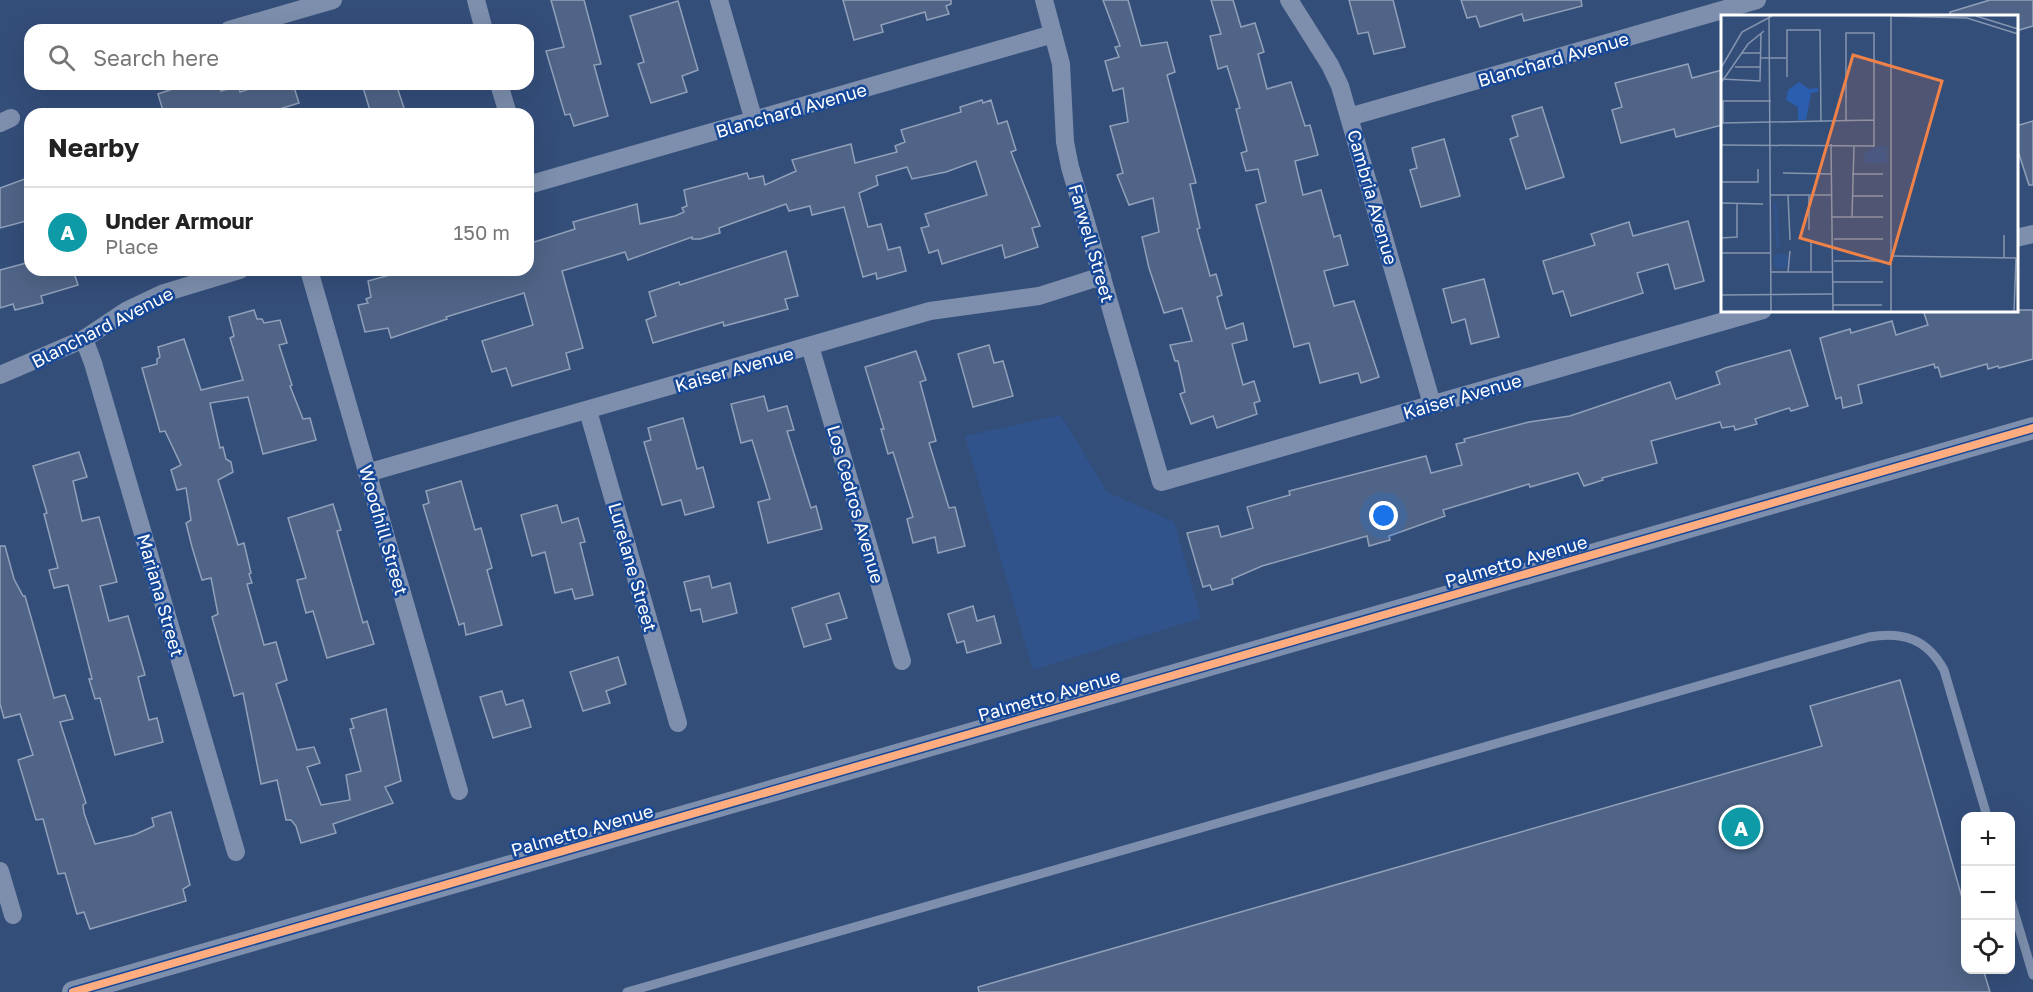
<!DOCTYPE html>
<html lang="en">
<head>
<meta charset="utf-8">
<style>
	body { margin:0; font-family:"Golos Text",sans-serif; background:#f6f6f6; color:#222 }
	.controls { position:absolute; right:18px; bottom:18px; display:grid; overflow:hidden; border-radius:12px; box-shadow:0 6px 24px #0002 }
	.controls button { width:54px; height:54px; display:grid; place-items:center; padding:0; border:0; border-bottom:2px solid #e0e0e0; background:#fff; color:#222; font:30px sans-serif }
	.you { position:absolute; left:1384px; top:516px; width:21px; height:21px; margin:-15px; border:4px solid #fff; border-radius:50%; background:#1a73e8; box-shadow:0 0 0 9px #1a73e833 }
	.badge { display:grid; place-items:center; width:39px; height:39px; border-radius:50%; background:#666a70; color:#fff; font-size:20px; font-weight:700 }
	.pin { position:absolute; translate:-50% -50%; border:3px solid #fff; box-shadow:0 2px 6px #0006 }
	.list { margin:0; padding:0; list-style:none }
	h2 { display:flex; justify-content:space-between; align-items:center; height:78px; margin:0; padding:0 24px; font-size:26px }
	h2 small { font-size:20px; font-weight:400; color:#767676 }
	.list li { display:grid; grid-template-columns:39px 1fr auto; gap:18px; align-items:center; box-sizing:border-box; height:90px; padding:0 24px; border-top:2px solid #e0e0e0 }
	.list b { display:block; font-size:22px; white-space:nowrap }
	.list p { margin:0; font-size:20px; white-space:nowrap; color:#767676 }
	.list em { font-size:20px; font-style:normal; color:#767676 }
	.icon { flex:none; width:33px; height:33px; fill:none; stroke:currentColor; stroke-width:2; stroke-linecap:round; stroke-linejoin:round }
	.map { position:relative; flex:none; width:2033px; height:992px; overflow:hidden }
	.search { position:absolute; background:#fff; box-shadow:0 6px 24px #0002; left:24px; top:24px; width:510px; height:66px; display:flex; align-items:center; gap:15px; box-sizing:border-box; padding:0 21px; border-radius:18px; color:#767676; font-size:22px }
	.panel { position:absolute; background:#fff; box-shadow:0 6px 24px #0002; left:24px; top:108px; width:510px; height:168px; border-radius:18px }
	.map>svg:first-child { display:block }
	.water { fill:#30538c }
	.building { fill:#4f6487; stroke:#92a1ba; stroke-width:1.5 }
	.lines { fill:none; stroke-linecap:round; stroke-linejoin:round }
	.service { stroke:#7d8fad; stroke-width:9 }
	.minor { stroke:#7d8fad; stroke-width:18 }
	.tertiary { stroke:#7d8fad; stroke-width:22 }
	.cycleway-casing { stroke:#174797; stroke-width:11 }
	.cycleway { stroke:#ffac80; stroke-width:8 }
	.labels { text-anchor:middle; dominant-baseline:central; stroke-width:5; stroke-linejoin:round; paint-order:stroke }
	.street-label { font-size:18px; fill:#fff; stroke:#174797 }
	.inset-river { fill:none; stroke:#30538c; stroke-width:3 }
	.inset-road { fill:none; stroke:#8595af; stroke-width:1.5 }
	.view { fill:#ee8249; fill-opacity:0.15; stroke:#ee8249; stroke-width:3 }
	.inset-edge { fill:none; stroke:#fff; stroke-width:3 }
</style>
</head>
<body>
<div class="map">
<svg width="2033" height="992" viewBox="0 0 2033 992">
	<rect width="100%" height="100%" fill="#344e7a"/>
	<polygon class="water" points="1061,415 1107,492 1174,522 1201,618 1033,670 965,436"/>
	<g class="building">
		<polygon points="551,0 584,0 601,64 594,65 608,116 574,126 570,114 565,115 546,51 564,47"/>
		<polygon points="843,0 951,0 951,4 946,6 949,14 927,20 925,12 881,25 883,32 854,40"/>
		<polygon points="1103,0 1128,0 1141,46 1167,42 1175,72 1167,75 1196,183 1190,184 1200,228 1197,229 1210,276 1216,274 1222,295 1217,297 1226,329 1243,323 1247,340 1232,344 1243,385 1254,381 1260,401 1254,403 1257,414 1217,428 1213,416 1191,424 1180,394 1185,392 1178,361 1175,361 1170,345 1192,341 1182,308 1164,313 1149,268 1142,237 1159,232 1153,198 1129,205 1117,175 1123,173 1110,126 1128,122 1123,88 1113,91 1105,61 1119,57 1115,47 1120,46"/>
		<polygon points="1211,0 1233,0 1241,27 1255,23 1264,52 1258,54 1267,89 1291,82 1305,126 1310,125 1318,155 1295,161 1303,195 1321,190 1334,237 1340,235 1348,265 1324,271 1334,306 1354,301 1379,377 1361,383 1358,373 1320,383 1309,343 1294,347 1256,205 1266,202 1258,169 1246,171 1241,153 1247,151 1236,109 1240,108 1227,66 1218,69 1210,36 1221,34"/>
		<polygon points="1349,0 1393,0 1405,47 1374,54 1368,32 1358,34"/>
		<polygon points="1461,0 1581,0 1582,6 1524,21 1522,14 1480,27 1476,16 1467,18"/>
		<polygon points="1990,0 2033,0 2033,26 2016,31 2016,16 1950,16 1950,12"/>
		<polygon points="678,1 698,70 682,76 687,92 651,103 638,64 644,62 630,16"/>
		<polygon points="1688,64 1692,78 1722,70 1722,125 1676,137 1674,129 1621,143 1612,110 1622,107 1615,83"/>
		<polygon points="187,84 220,84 221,91 239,86 240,92 264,84 293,84 299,103 263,114 164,114 158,94"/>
		<polygon points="362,84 396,84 406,114 371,114"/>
		<polygon points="982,100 983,103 991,100 998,124 1007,121 1016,150 1011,152 1040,226 1032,228 1038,247 1005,258 1002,245 942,264 938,250 929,253 921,228 929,226 925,214 987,195 976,161 946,172 912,179 907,167 876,176 878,185 859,193 868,227 881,224 888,250 900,247 906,271 877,279 876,273 863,277 844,207 812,215 810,206 789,211 786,204 719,228 720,233 700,239 692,239 692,237 628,260 625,252 562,271 583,348 566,353 570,369 512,386 506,368 492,372 482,341 533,325 524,293 446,317 447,319 391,338 388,328 365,332 358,305 368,303 366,299 371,297 368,281 408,270 445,270 447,275 465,270 528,270 528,244 575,229 573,222 637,204 640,224 675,216 684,212 682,208 687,206 684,190 747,173 749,179 763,176 765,185 796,171 792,160 851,144 855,163 897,152 895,146 905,142 901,130 961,112 960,107"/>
		<polygon points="1542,107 1564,177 1526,189 1510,139 1518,136 1512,116"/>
		<polygon points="2033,121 2033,185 2029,185 2016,145 2016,126"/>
		<polygon points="1444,139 1460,196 1421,207 1410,170 1417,168 1412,148"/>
		<polygon points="30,177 30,220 0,228 0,188"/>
		<polygon points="1688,221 1704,281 1675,289 1668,264 1637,273 1643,293 1571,316 1563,291 1553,294 1543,261 1595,245 1591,234 1629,222 1633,236"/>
		<polygon points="786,251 798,296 785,299 788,309 724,326 723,322 653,343 646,320 656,316 649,292 679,282 680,285"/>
		<polygon points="30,262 30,270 73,270 78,285 41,296 43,303 15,310 13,304 0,308 0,270"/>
		<polygon points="1484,279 1499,337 1471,344 1465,319 1452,323 1443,289"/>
		<polygon points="254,310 257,319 262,319 264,323 280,320 287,343 279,345 292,385 290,386 303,419 310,418 316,440 263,454 248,397 210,403 220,448 223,447 226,459 231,462 233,472 218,480 238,545 244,543 251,573 249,574 252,583 247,584 264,645 276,642 287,680 276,684 297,750 314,747 320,763 307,767 321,805 350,800 346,775 361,771 350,729 354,728 351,719 386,709 401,781 385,787 393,803 333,824 336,833 301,843 296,826 291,820 286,820 277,780 261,784 243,693 234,696 212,617 218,614 211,578 202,580 192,547 186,523 191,520 186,488 177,490 171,470 181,465 165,431 160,432 142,368 157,364 157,359 160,357 158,347 184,339 201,390 243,380 230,338 234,336 229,317"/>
		<polygon points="1923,310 2033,310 2033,359 1999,368 1998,366 1988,369 1987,364 1941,377 1938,367 1935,368 1934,364 1858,385 1862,403 1843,408 1841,397 1836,399 1820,338 1850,329 1851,333 1892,321 1896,335 1928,325"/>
		<polygon points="989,345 994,363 1003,361 1013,396 973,407 958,354"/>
		<polygon points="1790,350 1808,406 1791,411 1789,408 1755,419 1757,424 1735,430 1734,426 1722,428 1720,422 1651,441 1657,463 1602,478 1603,480 1584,486 1578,473 1530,487 1529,484 1443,510 1445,516 1389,536 1390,540 1369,546 1367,536 1262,566 1232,579 1233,584 1212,590 1210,585 1203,587 1187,533 1218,526 1221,537 1253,528 1247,507 1290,495 1289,491 1426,456 1431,473 1462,465 1456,444 1465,442 1464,439 1529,422 1570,416 1670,382 1676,399 1720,384 1716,372 1725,368"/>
		<polygon points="916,351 926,380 920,382 936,441 929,443 949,508 955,507 965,546 938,553 935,537 913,543 907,519 913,517 893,452 888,454 881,429 884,429 865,367"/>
		<polygon points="764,396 768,411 787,406 794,430 787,431 811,508 816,506 822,529 768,543 758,502 770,499 752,440 741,443 731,404"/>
		<polygon points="683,418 697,469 703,467 714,507 685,515 681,500 662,505 644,442 651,440 648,428"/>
		<polygon points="79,452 87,477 73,481 82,521 99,517 117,582 100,586 109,621 128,616 145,675 138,677 149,720 157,718 163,742 115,755 100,698 95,699 89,679 92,679 68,585 54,588 49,570 58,568 44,514 47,513 33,466"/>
		<polygon points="461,481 475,530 481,528 492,568 487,570 502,625 466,635 464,623 459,625 423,505 429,503 426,491"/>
		<polygon points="333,504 341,530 337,531 363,623 367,621 374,644 327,658 313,611 306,613 297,580 306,578 288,518"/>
		<polygon points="557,505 562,523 578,518 585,542 580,543 593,595 575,599 572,589 555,593 545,552 532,556 521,515"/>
		<polygon points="0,546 5,546 14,579 23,596 25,596 54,698 65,695 73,719 60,722 86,803 83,805 84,813 95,844 134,835 154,826 152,818 171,812 190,885 183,889 186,901 90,929 84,912 77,914 65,873 58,874 43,819 36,820 18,760 33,755 20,714 4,718 0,704"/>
		<polygon points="709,576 712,588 730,583 737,613 703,622 700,609 691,611 684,582"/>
		<polygon points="839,593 847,618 826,624 831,639 804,647 792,608"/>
		<polygon points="973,606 977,621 994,616 1001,643 967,653 964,641 957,643 948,614"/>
		<polygon points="618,657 626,684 606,691 610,703 583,711 570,672"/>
		<polygon points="1900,680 1965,908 1965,969 1983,969 1990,992 979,992 978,987 1822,746 1810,706"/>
		<polygon points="502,691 506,705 523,700 531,727 493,738 480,697"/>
	</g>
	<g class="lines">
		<g class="service">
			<polyline points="2010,898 2033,975"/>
			<path d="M627,992L1869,637C1903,631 1927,639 1944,670L1987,816"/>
		</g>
		<g class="minor">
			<polyline points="476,0 484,30"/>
			<polyline points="719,0 754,121"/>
			<polyline points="1044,0 1061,64 1065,142 1070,167 1161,482 1763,310"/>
			<polyline points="1289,0 1330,65 1340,86 1432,404"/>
			<polyline points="229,30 333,0"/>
			<polyline points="499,84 508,114"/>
			<polyline points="1349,117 1757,0"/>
			<polyline points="0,123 11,118"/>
			<polyline points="528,185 1053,34"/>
			<polyline points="2016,238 2033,234"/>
			<polyline points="309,270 459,791"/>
			<polyline points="84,339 93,363 236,852"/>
			<polyline points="810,346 902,661"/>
			<polyline points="0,375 84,339 126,311 164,293 240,270"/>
			<polyline points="588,411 678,723"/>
			<polyline points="367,473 930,311 1039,296 1102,276"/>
			<polyline points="0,871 13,915"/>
		</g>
		<polyline class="tertiary" points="73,992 2033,428"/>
		<g class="cycleway-casing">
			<polyline id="cycleway" points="73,992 2033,428"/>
		</g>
		<use href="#cycleway" class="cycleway"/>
	</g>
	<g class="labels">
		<g class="street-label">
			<text transform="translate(1553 59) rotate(-16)">Blanchard Avenue</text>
			<text transform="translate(791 110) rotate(-16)">Blanchard Avenue</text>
			<text transform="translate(1373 197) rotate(74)">Cambria Avenue</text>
			<text transform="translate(1092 243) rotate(74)">Farwell Street</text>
			<text transform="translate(102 327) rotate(-27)">Blanchard Avenue</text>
			<text transform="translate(734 369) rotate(-16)">Kaiser Avenue</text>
			<text transform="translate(1462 396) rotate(-16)">Kaiser Avenue</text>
			<text transform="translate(856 504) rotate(74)">Los Cedros Avenue</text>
			<text transform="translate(384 530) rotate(74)">Woodhill Street</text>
			<text transform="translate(1516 561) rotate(-16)">Palmetto Avenue</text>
			<text transform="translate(633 567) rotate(74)">Lurelane Street</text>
			<text transform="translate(161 595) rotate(74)">Mariana Street</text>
			<text transform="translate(1049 695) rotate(-16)">Palmetto Avenue</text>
			<text transform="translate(582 830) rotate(-16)">Palmetto Avenue</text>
		</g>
	</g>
	<g transform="translate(1721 15)">
		<rect width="297" height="297" fill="#344e7a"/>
		<path d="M78,67L88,74L97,73V77L90,78L85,105H77V92L65,85L67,75Z" fill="#2b5eae"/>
		<path d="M157,131H166V148H143L144,138ZM52 246a8 8 0 1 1 16 0a8 8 0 1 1-16 0Z" fill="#30538c"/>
		<path class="inset-river" d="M54,187L57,233"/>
		<path class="inset-road" d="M48,1L50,296M170,1V296M172,1L246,3L297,19M255,1L297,14M21,38H40M40,43H65M14,52H39M0,53L21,17L51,1M66,62V15H99L100,107M0,64L39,66L40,18M0,68L27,29L43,16M50,86H2V108L153,105M110,129L112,296M0,130L153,131V18H125V105M62,158L110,159M131,159H162M0,167H37V154M50,180H110M67,180L69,225M88,181V215M131,181H162M0,188L42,189M110,202H162M131,202L133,131M283,220V242M0,223L16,222V189M113,224H162M0,238H50M171,241L295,243M113,246H162M90,256V225M50,257H111M67,257L69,236M112,267H162M0,280L111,279M112,290H161M293,296L295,243"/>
		<path class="view" d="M132,40L221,66L169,249L79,223Z"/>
		<rect width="297" height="297" class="inset-edge"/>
	</g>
</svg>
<div class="controls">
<button>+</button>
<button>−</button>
<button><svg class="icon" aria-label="locate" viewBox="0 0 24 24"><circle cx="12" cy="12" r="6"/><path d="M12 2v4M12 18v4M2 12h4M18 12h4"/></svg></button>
</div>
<div class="you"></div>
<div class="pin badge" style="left:1741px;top:827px;background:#0f9aa8">A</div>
<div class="search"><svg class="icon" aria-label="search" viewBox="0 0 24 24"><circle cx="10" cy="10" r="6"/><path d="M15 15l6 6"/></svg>Search here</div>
<section class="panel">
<h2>Nearby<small></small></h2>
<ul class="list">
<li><span class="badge" style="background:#0f9aa8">A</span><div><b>Under Armour</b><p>Place</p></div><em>150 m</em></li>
</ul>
</section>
</div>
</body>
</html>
